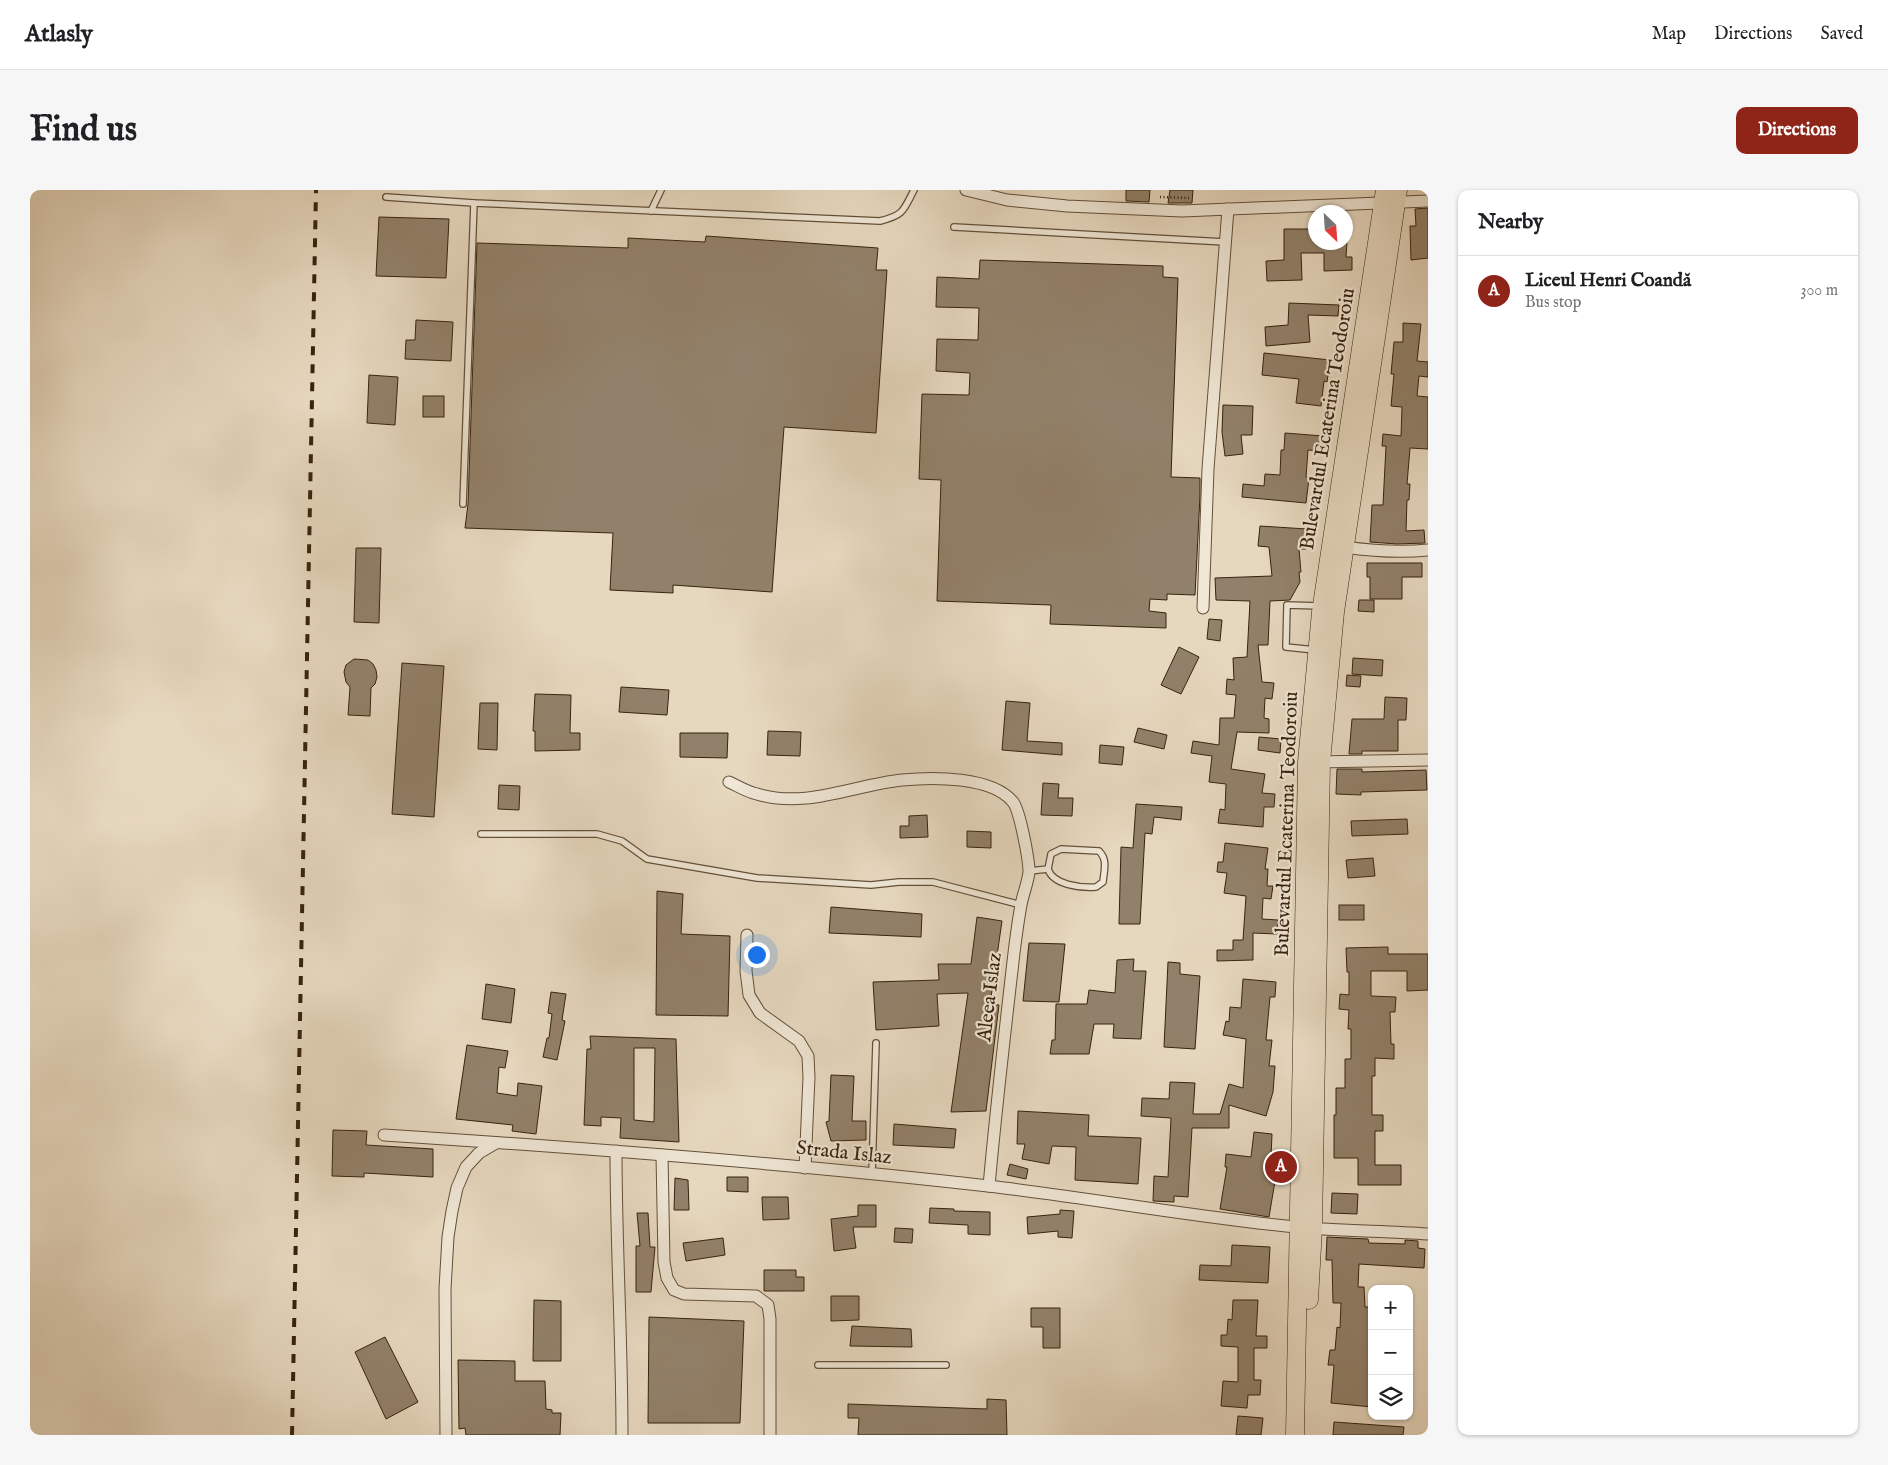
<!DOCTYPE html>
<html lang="en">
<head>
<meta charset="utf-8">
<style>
	body { margin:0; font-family:"IM FELL English",serif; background:#f6f6f6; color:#202124 }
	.controls { position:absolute; right:15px; bottom:15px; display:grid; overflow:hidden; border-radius:10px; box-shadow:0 1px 4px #0004 }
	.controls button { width:45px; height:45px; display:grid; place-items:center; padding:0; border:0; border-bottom:1px solid #e0e0e0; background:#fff; color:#202124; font:25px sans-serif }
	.compass { position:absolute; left:1278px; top:15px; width:45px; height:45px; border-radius:50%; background:#fff; box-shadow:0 1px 4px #0004; rotate:155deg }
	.you { position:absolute; left:726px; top:764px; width:18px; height:18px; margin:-12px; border:4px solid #fff; border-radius:50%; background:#1a73e8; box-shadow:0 0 0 8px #1a73e833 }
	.badge { display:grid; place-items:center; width:32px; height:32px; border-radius:50%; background:#8f2418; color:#fff; font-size:16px; font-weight:700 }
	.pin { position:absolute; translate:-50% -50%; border:2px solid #fff; box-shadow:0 1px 5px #0006 }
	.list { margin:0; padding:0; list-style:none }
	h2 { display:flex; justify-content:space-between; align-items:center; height:65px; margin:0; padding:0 20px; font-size:21px }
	h2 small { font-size:16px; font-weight:400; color:#757577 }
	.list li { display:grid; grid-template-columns:32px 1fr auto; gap:15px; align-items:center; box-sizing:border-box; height:70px; padding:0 20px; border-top:1px solid #e0e0e0 }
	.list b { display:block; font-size:19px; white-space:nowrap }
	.list p { margin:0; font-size:16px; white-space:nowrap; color:#757577 }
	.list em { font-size:16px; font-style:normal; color:#757577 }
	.icon { flex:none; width:28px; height:28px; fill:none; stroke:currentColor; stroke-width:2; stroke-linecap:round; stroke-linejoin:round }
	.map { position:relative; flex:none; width:1398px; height:1245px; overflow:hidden; border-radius:10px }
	header { display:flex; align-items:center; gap:30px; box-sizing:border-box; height:70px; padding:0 25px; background:#fff; border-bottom:1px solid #e0e0e0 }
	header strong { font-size:24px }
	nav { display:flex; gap:28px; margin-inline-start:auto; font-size:18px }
	.intro { display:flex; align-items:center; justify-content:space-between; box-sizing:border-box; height:120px; padding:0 30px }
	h1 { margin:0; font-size:35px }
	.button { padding:12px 22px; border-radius:10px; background:#8f2418; color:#fff; font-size:18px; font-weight:700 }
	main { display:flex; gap:30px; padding:0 30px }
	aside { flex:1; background:#fff; border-radius:10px; box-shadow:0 1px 4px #0004 }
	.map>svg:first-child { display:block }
	.building { fill:#92816a; stroke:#37230d; fill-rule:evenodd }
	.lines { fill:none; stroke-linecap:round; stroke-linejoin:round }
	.service-casing { stroke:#63503a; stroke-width:8 }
	.minor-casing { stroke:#63503a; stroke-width:13 }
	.primary-casing { stroke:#37230d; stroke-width:19 }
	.path { stroke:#37230d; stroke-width:2.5; stroke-dasharray:1 2.5; stroke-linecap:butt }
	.service { stroke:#efe6d5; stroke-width:5.5 }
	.minor { stroke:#efe6d5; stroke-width:11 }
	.primary { stroke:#e6d8bf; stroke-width:18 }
	.rail { stroke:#37230d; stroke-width:4; stroke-dasharray:9 9; stroke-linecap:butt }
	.labels { text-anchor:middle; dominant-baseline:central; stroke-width:4.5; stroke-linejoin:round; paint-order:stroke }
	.street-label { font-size:20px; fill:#37230d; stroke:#efe6d5 }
</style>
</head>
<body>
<header>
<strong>Atlasly</strong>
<nav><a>Map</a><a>Directions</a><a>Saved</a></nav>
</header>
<div class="intro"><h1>Find us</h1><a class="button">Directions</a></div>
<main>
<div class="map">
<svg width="1398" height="1245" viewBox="0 0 1398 1245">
	<rect width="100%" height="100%" fill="#e6d8bf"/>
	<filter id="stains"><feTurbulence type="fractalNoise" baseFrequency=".004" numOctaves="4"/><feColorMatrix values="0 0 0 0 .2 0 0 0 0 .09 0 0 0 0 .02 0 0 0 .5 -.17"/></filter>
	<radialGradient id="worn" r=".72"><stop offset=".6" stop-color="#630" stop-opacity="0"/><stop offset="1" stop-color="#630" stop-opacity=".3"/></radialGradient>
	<g class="building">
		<polygon points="1096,0 1120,0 1119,12 1096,11"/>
		<polygon points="1140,0 1163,0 1162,13 1138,13"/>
		<polygon points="1398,18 1398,68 1381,70 1380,36 1386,36 1385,19"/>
		<polygon points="349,27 419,29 416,88 346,86"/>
		<polygon points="1254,39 1286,39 1286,52 1317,52 1316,67 1322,67 1322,80 1294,81 1294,63 1271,63 1272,90 1237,91 1236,71 1254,70"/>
		<polygon points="676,46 848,58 846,80 857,80 846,243 754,237 742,402 643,395 643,403 580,400 583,343 435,338 438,314 447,53 598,58 598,48 675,52"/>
		<polygon points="950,70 1133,76 1133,87 1148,88 1141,287 1170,288 1170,306 1165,405 1137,404 1137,410 1120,409 1119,421 1136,423 1136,438 1020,434 1021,415 907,411 911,290 889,289 892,204 939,205 940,183 906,181 907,149 948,150 949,118 906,117 907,87 949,89"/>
		<polygon points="1259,113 1309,115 1308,126 1278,125 1280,152 1236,156 1235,137 1258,135"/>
		<polygon points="386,130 423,132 421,171 375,169 376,150 385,150"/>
		<polygon points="1373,133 1391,134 1387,171 1398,172 1398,187 1389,186 1387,206 1398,207 1398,259 1380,258 1377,294 1380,294 1379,310 1377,310 1376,341 1394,340 1395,353 1367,354 1340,352 1342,315 1353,315 1356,256 1352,256 1353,244 1371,246 1372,217 1361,216 1364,184 1361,184 1364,152 1373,152"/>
		<polygon points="1234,163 1300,170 1297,192 1294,191 1291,216 1266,213 1269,189 1232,185"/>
		<polygon points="339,185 368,187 365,235 337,233"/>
		<rect x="393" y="206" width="21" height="21"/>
		<polygon points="1193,215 1223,216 1222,245 1211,245 1213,264 1195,266 1192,242"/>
		<polygon points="1255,243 1293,246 1292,261 1278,260 1276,287 1279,288 1276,313 1212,307 1213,294 1234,296 1235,284 1250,285 1251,260 1254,260"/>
		<polygon points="1230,336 1277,339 1276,359 1269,359 1271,382 1269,382 1270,392 1260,410 1240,411 1238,455 1228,455 1232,492 1244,493 1242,509 1235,508 1234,528 1239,529 1239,543 1207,542 1201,579 1235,584 1232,603 1245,604 1244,617 1234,617 1233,637 1188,633 1190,619 1195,620 1196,594 1179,592 1182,566 1161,563 1163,551 1189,555 1190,528 1204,528 1206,505 1196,504 1197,489 1204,490 1203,468 1217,467 1220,411 1186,410 1185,388 1242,386 1239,357 1228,356"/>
		<polygon points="326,358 351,358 349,433 324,432"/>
		<polygon points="1337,373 1392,373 1392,387 1372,387 1372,409 1340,409 1340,387 1337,387"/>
		<polygon points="1329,410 1344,410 1344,422 1328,421"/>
		<polygon points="1179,429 1192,430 1190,451 1177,449"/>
		<polygon points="1149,457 1169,467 1151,504 1131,495"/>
		<polygon points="1323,468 1353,470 1352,486 1322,484"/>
		<polygon points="324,469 338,470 343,474 346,480 347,487 345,494 341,498 340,526 318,525 320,497 316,492 314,482 316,475"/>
		<polygon points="372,473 414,476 404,627 362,624"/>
		<polygon points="1317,485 1331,486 1330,497 1316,496"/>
		<polygon points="591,497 639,500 637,525 589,522"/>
		<polygon points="505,504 541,505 540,543 550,543 550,560 505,561 505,541 503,541"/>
		<polygon points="1355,507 1377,508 1376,530 1368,530 1368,561 1332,561 1332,564 1319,564 1322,529 1354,529"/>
		<polygon points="976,511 1000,513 997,551 1032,553 1032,565 972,560"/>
		<polygon points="450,513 468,513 467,560 448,559"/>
		<polygon points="1108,538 1137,545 1134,559 1104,552"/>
		<polygon points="738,541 771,542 770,566 737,565"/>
		<polygon points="650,543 698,543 697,568 650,567"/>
		<polygon points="1229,547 1251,549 1250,563 1228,560"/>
		<polygon points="1070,555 1094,557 1092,575 1069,573"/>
		<polygon points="1307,579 1332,579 1332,582 1396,580 1397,600 1331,602 1331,605 1306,604"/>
		<polygon points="1013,593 1029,594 1028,608 1043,608 1042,626 1011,625"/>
		<polygon points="469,595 490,596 489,620 468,619"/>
		<polygon points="1106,614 1152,617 1151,630 1124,627 1122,644 1115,643 1110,734 1089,734 1091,657 1103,658"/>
		<polygon points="897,625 898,647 870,648 870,636 879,636 879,626"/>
		<polygon points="1377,629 1378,644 1322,646 1321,631"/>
		<polygon points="937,641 961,642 961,658 937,657"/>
		<polygon points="1195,653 1238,658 1235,679 1238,679 1237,696 1243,696 1241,709 1233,708 1232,729 1248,730 1247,744 1223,743 1223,770 1187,771 1187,760 1203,760 1203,750 1213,750 1216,706 1194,703 1197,683 1187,682 1188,672 1193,672"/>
		<polygon points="1343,668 1345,686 1318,688 1316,670"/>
		<polygon points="627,701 653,704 651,744 700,746 698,826 626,825"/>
		<rect x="1309" y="715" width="25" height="15"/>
		<polygon points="801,717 892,724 891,747 799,743"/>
		<polygon points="947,727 972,731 960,814 969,815 956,921 921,922 938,803 907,804 909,836 846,840 843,792 909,790 908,774 941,774"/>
		<polygon points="999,753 1035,754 1029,812 993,811"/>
		<polygon points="1358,757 1358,764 1398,764 1398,800 1377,801 1377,781 1341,781 1341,806 1366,807 1365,822 1360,822 1361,854 1364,854 1364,869 1345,868 1345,886 1342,886 1342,925 1353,925 1353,941 1345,941 1345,975 1371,975 1371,995 1328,995 1328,968 1304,968 1304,925 1306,925 1306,898 1315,898 1315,869 1321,869 1321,839 1318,839 1319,820 1309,819 1310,804 1319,805 1319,782 1317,782 1316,758"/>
		<polygon points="1104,769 1103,781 1116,781 1111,849 1083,848 1084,834 1064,834 1059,864 1020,864 1022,850 1025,850 1026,814 1057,814 1059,800 1085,803 1087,770"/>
		<polygon points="1138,772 1150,773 1150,784 1170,786 1165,859 1134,857"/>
		<polygon points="1213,789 1246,792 1245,807 1240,807 1236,850 1242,850 1239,876 1245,876 1243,902 1236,926 1199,915 1199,938 1162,938 1158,1007 1144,1006 1144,1012 1123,1011 1124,986 1138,987 1141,928 1111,926 1112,908 1139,909 1140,892 1165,893 1163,924 1190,924 1199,894 1213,898 1216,849 1193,845 1196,831 1199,832 1200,817 1211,818"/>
		<polygon points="456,794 485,799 481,833 452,829"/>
		<polygon points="521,802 536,804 532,830 535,831 527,870 513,867 517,848 519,848 522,824 518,823"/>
		<path d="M560,846L646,849L649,952L590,948L591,928L571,927V936L554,935L557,859H561ZM604,858H625L624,932L604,930Z"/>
		<polygon points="437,855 478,861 475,878 469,877 467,903 487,906 488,893 512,896 506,944 482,941 483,935 426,929"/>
		<polygon points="801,885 824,886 822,931 836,931 836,950 801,951 796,932 799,931"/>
		<polygon points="988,921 1059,925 1058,946 1111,948 1108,994 1045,990 1046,957 1022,956 1019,974 992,969 995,954 987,954"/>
		<polygon points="864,934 926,939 924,958 863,955"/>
		<polygon points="303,940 337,941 336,955 403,959 403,987 334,983 334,987 302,986"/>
		<polygon points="1224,942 1242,944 1240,990 1245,991 1239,1027 1190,1019 1197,977 1195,977 1196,964 1221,967"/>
		<polygon points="980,974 998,979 996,989 977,985"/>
		<polygon points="697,987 718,987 718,1002 697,1001"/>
		<polygon points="645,988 658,990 659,1020 644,1020"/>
		<polygon points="1302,1003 1328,1004 1327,1024 1301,1023"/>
		<polygon points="732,1007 758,1007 759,1029 733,1030"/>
		<polygon points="828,1015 846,1015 846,1037 823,1037 826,1058 804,1061 801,1029 828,1026"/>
		<polygon points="900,1018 924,1019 924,1021 960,1022 960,1045 938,1044 938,1035 899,1033"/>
		<polygon points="1030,1020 1044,1021 1042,1048 1028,1047 1028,1041 998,1044 997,1027 1030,1024"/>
		<polygon points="607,1023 618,1023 620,1057 625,1057 621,1102 606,1102 606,1056 610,1056"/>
		<polygon points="865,1038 883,1039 882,1053 864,1052"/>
		<polygon points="1297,1047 1338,1049 1339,1053 1375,1054 1375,1050 1388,1051 1388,1058 1395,1059 1394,1078 1329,1074 1328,1097 1334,1097 1335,1117 1339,1117 1339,1139 1341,1139 1339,1159 1342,1160 1342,1217 1301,1213 1304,1175 1298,1175 1300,1160 1305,1160 1307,1137 1310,1138 1311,1113 1303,1113 1302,1070 1296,1070"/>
		<polygon points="693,1048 695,1065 656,1071 653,1053"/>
		<polygon points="1202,1055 1240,1057 1238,1093 1169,1090 1170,1075 1201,1076"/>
		<polygon points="734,1080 766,1080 766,1087 774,1087 774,1101 734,1101"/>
		<polygon points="801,1106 829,1106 829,1130 801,1131"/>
		<polygon points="504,1110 531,1111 531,1171 503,1171"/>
		<polygon points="1203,1110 1228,1110 1226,1146 1237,1146 1237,1158 1224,1158 1224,1190 1231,1190 1230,1205 1218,1205 1217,1218 1191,1216 1193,1191 1208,1192 1208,1157 1191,1156 1191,1145 1197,1145 1198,1129 1202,1130"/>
		<polygon points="1001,1118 1030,1118 1030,1158 1013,1158 1013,1137 1001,1137"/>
		<polygon points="619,1127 714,1131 710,1233 618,1233"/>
		<polygon points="822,1136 881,1139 882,1157 820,1156"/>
		<polygon points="355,1147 388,1212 356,1229 325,1162"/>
		<polygon points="428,1170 485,1171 485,1191 515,1191 516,1219 522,1220 522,1223 531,1223 530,1245 436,1245 435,1238 429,1239"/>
		<polygon points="957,1209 976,1210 977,1245 828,1245 829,1228 818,1228 818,1214 957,1219"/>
		<polygon points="1208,1226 1233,1228 1231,1245 1206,1245"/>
		<polygon points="1304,1232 1374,1237 1373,1245 1303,1245"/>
	</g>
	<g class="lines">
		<g class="service-casing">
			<g id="service">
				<path d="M356,7L444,13L850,31C874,25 873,21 884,0"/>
				<polyline points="621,21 631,0"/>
				<polyline points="924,37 1195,52"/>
				<polyline points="433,314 444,13"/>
				<polyline points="1285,460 1256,457 1257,415 1291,416"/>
				<polyline points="451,644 567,644 592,651 617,669 727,688 841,695 869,692 903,692 991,715"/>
				<path d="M999,681L1018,679C1023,695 1050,698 1066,697L1073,692C1074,680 1078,670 1069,661L1031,659L1021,664L1018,679"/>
				<polyline points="842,984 846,853"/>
				<polyline points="788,1175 916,1175"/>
			</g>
		</g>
		<g class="minor-casing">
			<g id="minor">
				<polyline points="936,0 977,10 1037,16 1152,21 1398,11"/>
				<path d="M1314,357C1343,361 1370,363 1398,360"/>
				<polyline points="1173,418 1178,279 1198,19"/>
				<polyline points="1285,572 1398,570"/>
				<path d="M699,592C708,596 717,602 727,604C776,619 823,595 872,590C902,587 962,586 983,612C990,621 999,670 999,682C998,692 993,704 991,715C988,731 986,747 984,763C975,841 966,918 959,996"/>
				<polyline points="717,745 716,781 719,805 730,823 769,851 778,866 779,887 775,978"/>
				<path d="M354,945C556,958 757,973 958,996C1061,1008 1163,1027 1266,1037C1310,1041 1354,1041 1398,1044"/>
				<path d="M586,961C586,1055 592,1150 592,1245"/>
				<polyline points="632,965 634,1072 637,1088 644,1100 654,1104 726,1106 738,1115 740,1129 740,1245"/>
				<polyline points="416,1245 415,1099 418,1047 422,1021 427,998 436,977 449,963 466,953"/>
			</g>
		</g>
		<g class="primary-casing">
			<g id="primary">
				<polyline points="1279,1110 1283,1038 1291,572 1305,422 1368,0"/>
				<polyline points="1265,1245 1277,572 1291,422 1355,0"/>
			</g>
		</g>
		<polyline class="path" points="1130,7 1159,8"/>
		<use href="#service" class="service"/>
		<use href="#minor" class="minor"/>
		<use href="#primary" class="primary"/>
		<polyline class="rail" points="262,1245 286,0"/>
	</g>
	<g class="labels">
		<g class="street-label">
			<text transform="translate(1298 229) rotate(-81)">Bulevardul Ecaterina Teodoroiu</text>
			<text transform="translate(1257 634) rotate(-88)">Bulevardul Ecaterina Teodoroiu</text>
			<text transform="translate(960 807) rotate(-83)">Aleea Islaz</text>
			<text transform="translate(814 963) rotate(6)">Strada Islaz</text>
		</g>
	</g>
	<rect width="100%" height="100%" filter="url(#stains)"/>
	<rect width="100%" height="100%" fill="url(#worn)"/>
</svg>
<div class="controls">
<button>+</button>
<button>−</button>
<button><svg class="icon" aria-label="layers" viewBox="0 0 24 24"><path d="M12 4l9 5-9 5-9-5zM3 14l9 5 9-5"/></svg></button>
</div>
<svg class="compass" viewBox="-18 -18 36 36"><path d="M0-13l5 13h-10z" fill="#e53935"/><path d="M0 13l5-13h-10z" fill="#757577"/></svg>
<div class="you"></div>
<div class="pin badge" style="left:1251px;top:977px">A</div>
</div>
<aside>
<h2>Nearby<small></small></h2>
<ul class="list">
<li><span class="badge">A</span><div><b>Liceul Henri Coandă</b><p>Bus stop</p></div><em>300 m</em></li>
</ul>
</aside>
</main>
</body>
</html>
